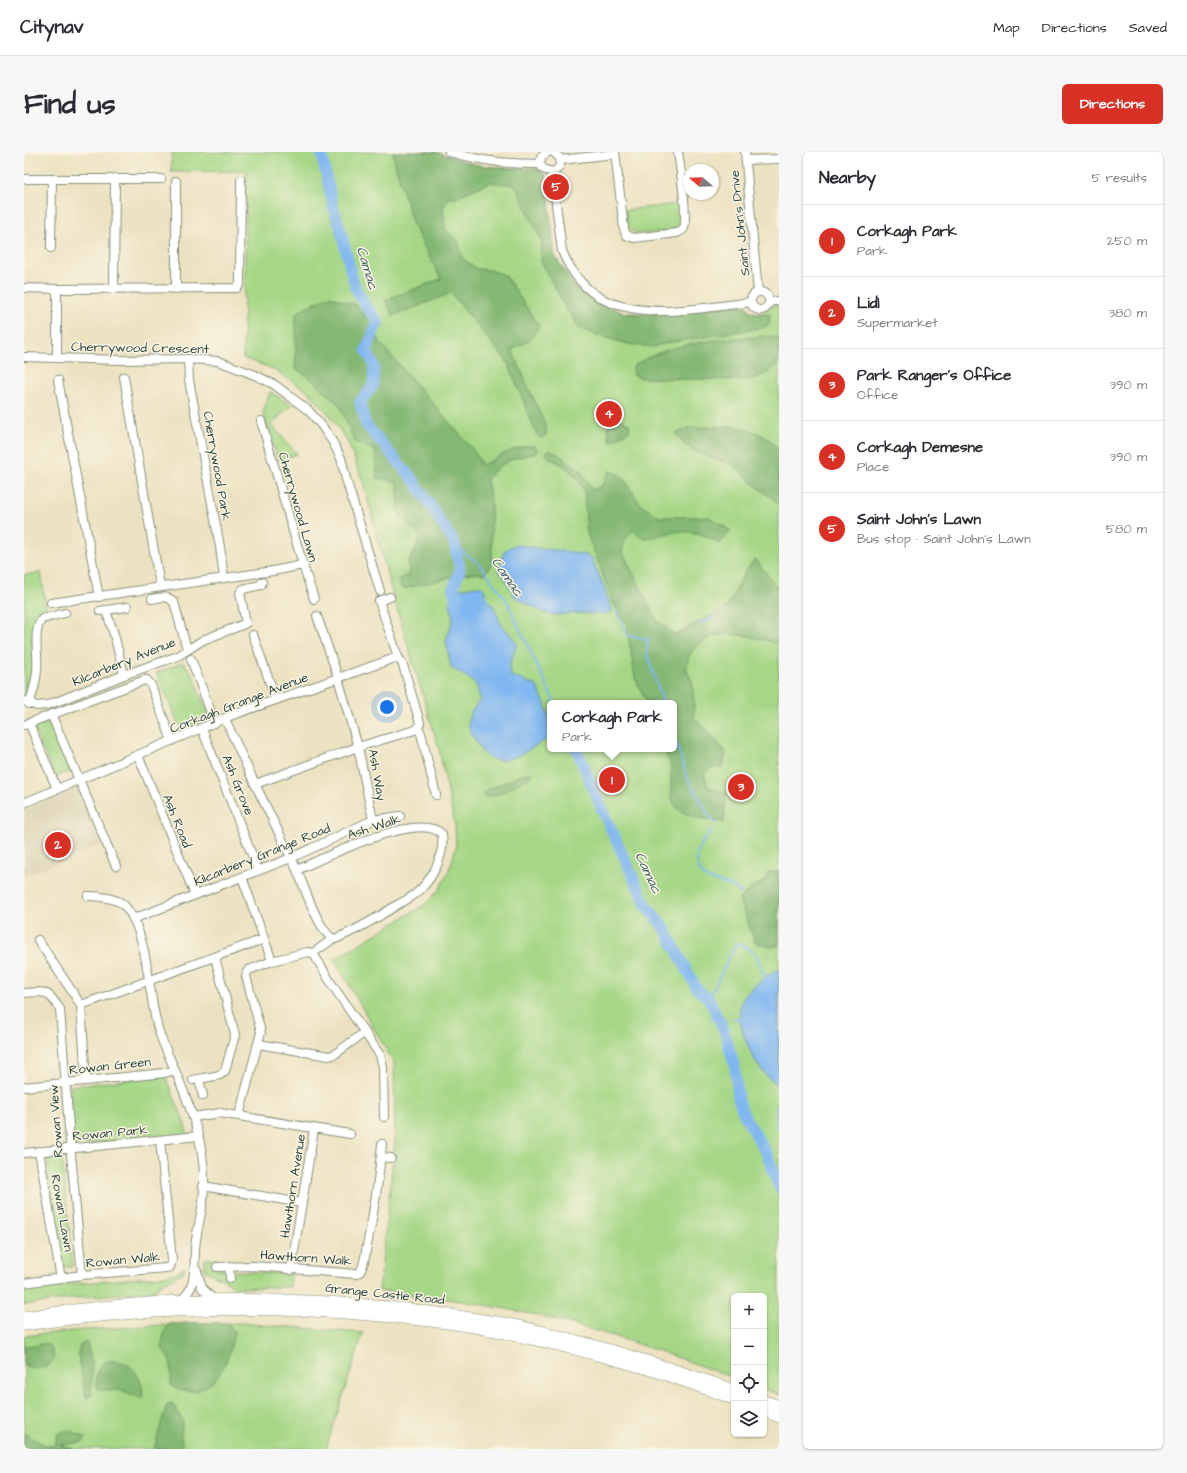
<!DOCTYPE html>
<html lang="en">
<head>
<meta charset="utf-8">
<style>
	body { margin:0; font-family:"Architects Daughter",sans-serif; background:#f7f7f7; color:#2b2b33 }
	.controls { position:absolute; right:12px; bottom:12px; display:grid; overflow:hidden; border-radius:6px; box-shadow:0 1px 3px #0004 }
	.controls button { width:36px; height:36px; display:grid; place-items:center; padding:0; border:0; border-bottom:1px solid #e1e1e2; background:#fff; color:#2b2b33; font:20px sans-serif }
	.compass { position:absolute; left:659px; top:12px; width:36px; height:36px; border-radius:50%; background:#fff; box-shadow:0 1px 3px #0004; rotate:289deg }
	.you { position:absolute; left:363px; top:555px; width:14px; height:14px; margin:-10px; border:3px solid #fff; border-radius:50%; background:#1a73e8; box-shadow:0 0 0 6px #1a73e833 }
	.badge { display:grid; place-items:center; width:26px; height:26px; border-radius:50%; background:#d93025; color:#fff; font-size:13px; font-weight:700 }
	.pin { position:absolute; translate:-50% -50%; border:2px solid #fff; box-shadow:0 1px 4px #0006 }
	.popup { position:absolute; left:523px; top:548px; width:130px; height:52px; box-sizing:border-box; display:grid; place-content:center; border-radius:6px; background:#fff; filter:drop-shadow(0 1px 3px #0005); font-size:13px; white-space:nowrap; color:#7c7c81 }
	.popup b { font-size:15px; color:#2b2b33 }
	.popup::after { content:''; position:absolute; left:50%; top:100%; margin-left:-8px; border:8px solid transparent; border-top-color:#fff }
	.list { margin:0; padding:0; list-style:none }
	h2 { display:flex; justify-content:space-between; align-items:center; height:52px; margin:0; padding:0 16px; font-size:17px }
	h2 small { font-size:13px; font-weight:400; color:#7c7c81 }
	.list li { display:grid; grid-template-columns:26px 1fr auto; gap:12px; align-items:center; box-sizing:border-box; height:72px; padding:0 16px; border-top:1px solid #e1e1e2 }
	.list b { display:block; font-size:15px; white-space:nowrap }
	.list p { margin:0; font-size:13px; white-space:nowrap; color:#7c7c81 }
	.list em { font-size:13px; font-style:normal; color:#7c7c81 }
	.icon { flex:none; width:22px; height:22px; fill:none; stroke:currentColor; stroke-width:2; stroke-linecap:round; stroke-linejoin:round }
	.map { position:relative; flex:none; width:755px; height:1297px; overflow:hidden; border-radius:6px }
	header { display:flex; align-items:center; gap:24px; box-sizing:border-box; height:56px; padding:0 20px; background:#fff; border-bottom:1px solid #e1e1e2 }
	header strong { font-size:19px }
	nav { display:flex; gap:22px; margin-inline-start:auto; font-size:14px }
	.intro { display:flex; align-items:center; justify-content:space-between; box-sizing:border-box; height:96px; padding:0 24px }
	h1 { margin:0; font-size:28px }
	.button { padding:10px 18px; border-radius:6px; background:#d93025; color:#fff; font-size:14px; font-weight:700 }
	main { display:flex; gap:24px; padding:0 24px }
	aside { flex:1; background:#fff; border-radius:6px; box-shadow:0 1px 3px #0004 }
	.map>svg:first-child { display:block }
	.built { fill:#dad1b2 }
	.green { fill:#a6d786; stroke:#628a5d; fill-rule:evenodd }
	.forest { fill:#84b873; stroke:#527a54 }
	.water { fill:#81b7f0; stroke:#507a92 }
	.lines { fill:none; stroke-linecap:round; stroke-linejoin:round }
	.stream { stroke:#81b7f0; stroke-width:2 }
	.river { stroke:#81b7f0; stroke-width:11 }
	.minor-casing { stroke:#86907a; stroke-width:10 }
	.major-casing { stroke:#86907a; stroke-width:12 }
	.minor { stroke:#fff; stroke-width:8 }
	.major { stroke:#fff; stroke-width:11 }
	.labels { text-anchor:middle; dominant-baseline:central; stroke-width:3; stroke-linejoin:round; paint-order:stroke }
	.street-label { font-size:13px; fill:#1f3d34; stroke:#fcf5e5 }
	.water-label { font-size:14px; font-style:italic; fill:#385c63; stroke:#fcf5e5 }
</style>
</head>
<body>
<header>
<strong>Citynav</strong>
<nav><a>Map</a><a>Directions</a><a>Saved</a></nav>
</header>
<div class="intro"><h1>Find us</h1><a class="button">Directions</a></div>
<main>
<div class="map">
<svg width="755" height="1297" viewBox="0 0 755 1297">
	<rect width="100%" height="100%" fill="#fcf5e5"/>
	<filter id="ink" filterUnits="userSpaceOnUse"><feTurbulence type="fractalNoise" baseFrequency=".025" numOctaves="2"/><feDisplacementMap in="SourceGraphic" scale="8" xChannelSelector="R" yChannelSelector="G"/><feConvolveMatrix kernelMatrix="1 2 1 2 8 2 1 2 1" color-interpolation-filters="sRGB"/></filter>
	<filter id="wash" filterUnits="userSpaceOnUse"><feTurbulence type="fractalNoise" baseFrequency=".012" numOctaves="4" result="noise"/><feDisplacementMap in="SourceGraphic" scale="16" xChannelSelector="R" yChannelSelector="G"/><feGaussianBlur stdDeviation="0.9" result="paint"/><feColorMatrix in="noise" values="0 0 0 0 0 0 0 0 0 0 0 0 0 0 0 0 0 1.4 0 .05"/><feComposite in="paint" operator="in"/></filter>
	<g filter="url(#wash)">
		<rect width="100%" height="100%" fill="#ece2c1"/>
		<polygon class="built" points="55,634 77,692 0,725 0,658"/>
		<g class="green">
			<path d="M148,0H412L442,10L459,14L484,16L522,23L531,104L551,136L573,151L601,161L636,162L721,152L727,160L738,161L752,152H755V1243L740,1237V1144H710V1226C647,1203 585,1180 520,1165C465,1152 411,1145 355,1139L371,989L370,911L310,807L400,753L415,738L425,718L432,696L431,674L415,597L368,441L340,333L324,290L307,265L285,240L249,217L219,206L223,19L147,20ZM526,551H650V597H526Z"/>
			<path d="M654,52C655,58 658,66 656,71C653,81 621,81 612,82L604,75L601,58Z"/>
			<polygon points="246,240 268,253 247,272 273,302 254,308 239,260"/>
			<path d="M17,421L23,462L15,465C13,467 12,470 11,473C7,494 16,529 1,545L0,544V423Z"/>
			<polygon points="159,510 168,521 180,553 187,565 179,568 178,570 157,578 132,521"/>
			<polygon points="27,570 48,619 31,625 9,575"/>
			<polygon points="141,924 158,964 164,983 49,993 46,934"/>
			<polygon points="38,1005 49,1114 39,1115 24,1015 24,1006"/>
			<path d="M180,1107H193V1117L209,1119L267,1122L266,1135L209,1136C205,1129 200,1128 193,1125C189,1124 186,1120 181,1119Z"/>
			<polygon points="161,1115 160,1120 157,1121 150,1126 140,1130 129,1139 62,1145 0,1153 0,1138 58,1131 139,1124 152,1121"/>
			<polygon points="168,1171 217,1171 339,1181 302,1297 0,1297 0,1184 47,1179"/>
		</g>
		<g class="forest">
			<polygon points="369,0 412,0 442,10 459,14 484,16 512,16 522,23 531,104 551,136 573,151 601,161 636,162 721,152 727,160 746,163 745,173 736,176 643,191 628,195 604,192 575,184 555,176 543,158 517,109 518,89 491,33 466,30 432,45 426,45 419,55 421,77 434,89 438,106 453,117 466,118 481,123 515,174 507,187 488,198 522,275 522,283 517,286 513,283 484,211 427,141 369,164 361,148 417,127 389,73 372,16"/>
			<path d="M306,144L332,153L347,171L357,192L450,299L458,313C474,306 493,292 511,294L513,298L510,302C489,305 477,310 463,327L467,350L468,411L461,422L447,421L378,437L374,428L385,422L384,409L391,399L396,383L376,364L373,330L353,326L351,298L331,290L315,252L283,224L271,216L272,196V162L280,156Z"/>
			<path d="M742,184L755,186C755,192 755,200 755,205C752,222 734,226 720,228L618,226L610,223L609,214C648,189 697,187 742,184Z"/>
			<path d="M588,263L605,272L606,278L589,289L585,288C585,279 582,269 588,263Z"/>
			<polygon points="712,274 734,281 746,288 755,299 755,352 730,332 710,313 674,301 659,291 652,281 665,276"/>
			<path d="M527,298L557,318L568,338L577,335L586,319L598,324L616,352L635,365H685L707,379L696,392C682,382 667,378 649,380C642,381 622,389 616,385C614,384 612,380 610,378L602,386L598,399L633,469L652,483L704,454L719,423L731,407L755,438V492C727,484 690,472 669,498C665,502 662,512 663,518C663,522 667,525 668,529C670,541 670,554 670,566L685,580L702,601L699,615L686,616L680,622L684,635L702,641L700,670C689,668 678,667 668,664C638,655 650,634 646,612C645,607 642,602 640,597H650V551H623L611,526L603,474L590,452L563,381L560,339L552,324L539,313L525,306L522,303L523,299Z"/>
			<path d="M502,621H507V623C497,631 472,646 460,645L459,642L463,638Z"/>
			<polygon points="744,720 755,720 755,793 747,795 731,790 715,747 732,733 742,729"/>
			<path d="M168,1171H204L210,1180C208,1188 207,1197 204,1205C198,1221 183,1241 164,1239C157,1238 151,1238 147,1233C147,1216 149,1210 138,1196L139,1185L144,1172Z"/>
			<path d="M21,1191C29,1194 29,1201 30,1208C22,1217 14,1218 2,1214L0,1210V1194H12Z"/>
			<path d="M60,1191H63C67,1205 69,1217 68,1231C67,1236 69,1242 64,1246L62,1245L54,1202L56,1194Z"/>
			<path d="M84,1209C89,1209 96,1209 101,1211C113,1217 121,1234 118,1247L98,1238H76L73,1236C71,1224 72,1214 84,1209Z"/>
			<polygon points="145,1251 149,1252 159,1270 157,1282 158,1293 155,1297 130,1297 142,1255"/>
			<path d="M40,1279H47L62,1286L59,1290L37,1293L49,1297H0V1282C10,1285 21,1297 32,1293V1287L34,1282Z"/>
		</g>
		<g class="water">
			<path d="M491,393C501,393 510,396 520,397C537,399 550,399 567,405L581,437L588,459L581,462L555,461L530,463L520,461L490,444L481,426L475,419C480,405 475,399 491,393Z"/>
			<path d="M452,434H457L460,437L463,446L469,453L477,472L493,491L485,515L487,524L512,533L520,549L526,570V587C520,588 515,592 510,595C499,602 479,613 466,606C458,602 454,592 449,584C440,570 445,561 456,549C455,544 455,537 452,533C446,526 435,520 427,516L422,488L429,466L426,450L429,438C437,437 444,435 452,434Z"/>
			<path d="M755,817V935C749,928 741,924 736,916C725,900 710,868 718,849C723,838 744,822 755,817Z"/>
		</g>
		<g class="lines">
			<g class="stream">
				<polyline points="430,390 439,400 455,411 482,448 531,551"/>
				<polyline points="593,460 603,483 624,487 623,502 639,551"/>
				<polyline points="675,472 689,466"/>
				<polyline points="650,584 664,628 686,665 692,672"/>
				<polyline points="553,597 553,598"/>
				<path d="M688,677C678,691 667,702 676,719C678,723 681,726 685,727C699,733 706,730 718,742"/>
				<path d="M685,847L712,791C734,798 734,805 741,826"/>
				<polyline points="693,866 702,868"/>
				<polyline points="710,867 719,867"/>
				<path d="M755,948C751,959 752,968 755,979"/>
			</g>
			<g class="river">
				<polyline points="297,0 309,54 316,76 331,135 339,150 354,170 342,198 350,213 349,234 336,250 342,273 391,330 430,390 436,417 429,438 435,451"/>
				<polyline points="552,597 553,598 579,660 622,753 641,777 673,837 685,847 700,879 711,915 714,946 719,961 743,1002 755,1035"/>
			</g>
		</g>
	</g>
	<g filter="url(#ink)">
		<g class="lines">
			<g class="minor-casing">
				<g id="minor">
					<path d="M425,0C458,9 482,12 516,12"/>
					<path d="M524,0L517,5L516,12L519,17L528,20C535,18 538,12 535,5L529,0"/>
					<path d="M591,0L600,77L602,83L610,86L653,81C656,80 659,79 660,76C664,65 656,14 654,0"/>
					<polyline points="721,0 734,140"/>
					<polyline points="536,8 591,2"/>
					<polyline points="722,8 755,7"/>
					<path d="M528,20L538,99C559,149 594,159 644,159C672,158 699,154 726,150"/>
					<polyline points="0,27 137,27"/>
					<polyline points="152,29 152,137"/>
					<polyline points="27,96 28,27"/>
					<polyline points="0,136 33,137 213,136 216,132 217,28"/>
					<polyline points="33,137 33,206"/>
					<polyline points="90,137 91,26"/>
					<circle cx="736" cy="149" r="9"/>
					<polyline points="745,149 755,149"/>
					<polyline points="0,205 96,208 164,207 194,209 231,223 251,233 285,259 298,274 308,289 317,306 322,327 356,439"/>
					<polyline points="164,207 165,228 196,395 200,426"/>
					<polyline points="100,225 136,434"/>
					<polyline points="34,228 75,445"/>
					<polyline points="237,269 279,413 290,447"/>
					<path d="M128,447C137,445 143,443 150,450L163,497"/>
					<polyline points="27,451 249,419 279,413"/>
					<polyline points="76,459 103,455"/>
					<polyline points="82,459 90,482 100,523"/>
					<polyline points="229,483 252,548"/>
					<polyline points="374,505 379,513 396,571 394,577 397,581 412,643"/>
					<polyline points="167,507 191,571"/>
					<polyline points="0,549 13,554 23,553 37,548 100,523 154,504 179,488 218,473 222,471 216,441 219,437 237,433 238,430"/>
					<path d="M5,552C9,541 12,530 13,519C15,503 8,479 18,467L41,461"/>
					<polyline points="27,562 92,714"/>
					<polyline points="201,567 231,632 334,595 312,519 293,464"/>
					<polyline points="5,571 121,528 123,528 127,533 148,589"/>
					<polyline points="1,573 5,571 33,637"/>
					<polyline points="178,577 234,718"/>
					<polyline points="114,603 171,743"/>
					<path d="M231,632C245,660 259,689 273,718C280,734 294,777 308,786"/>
					<polyline points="0,651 206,564 374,505 355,449 366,445"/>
					<polyline points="349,668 334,595 394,577"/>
					<path d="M273,718C300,706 394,658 418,682C421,702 410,724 396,738C390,744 381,749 373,753C353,766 333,778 311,787L308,786"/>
					<polyline points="218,725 248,809"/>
					<path d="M64,744C75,744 93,746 101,754C124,781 124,839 133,873C136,886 142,897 147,909C155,927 164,950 170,968C178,993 182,1023 179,1049C177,1065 172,1081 171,1097C170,1115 173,1139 155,1149"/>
					<polyline points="109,767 267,706 349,668 376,664"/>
					<polyline points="14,788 57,853 62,929"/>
					<polyline points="289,801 309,834 356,903 359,915 360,965"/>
					<polyline points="289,801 306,789 308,786"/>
					<path d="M0,841C23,840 22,837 36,857L47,1002L58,1123"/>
					<polyline points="57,853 240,787"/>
					<polyline points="234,892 305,904 311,902 341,880"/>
					<polyline points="175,927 179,944"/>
					<polyline points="169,928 196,923 201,919 211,883 191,805"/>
					<polyline points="0,935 141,921 151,918"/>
					<polyline points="215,964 237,880 222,824 223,820 225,818 248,809 284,800 289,801"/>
					<polyline points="169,965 196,961 326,982"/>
					<polyline points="15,999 37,1127"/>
					<polyline points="0,1001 174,984"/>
					<polyline points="357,1005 367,1006"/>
					<polyline points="179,1034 278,1051"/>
					<polyline points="205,1114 206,1126"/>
					<path d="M193,1115L230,1114L332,1122L335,1121C341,1114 341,1102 343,1094C350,1060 355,1026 358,992"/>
					<polyline points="267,1118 290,977"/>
					<polyline points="173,1119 178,1136 190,1148"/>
					<polyline points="0,1131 58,1123 142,1116 146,1115 148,1108 136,988"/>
				</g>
			</g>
			<g class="major-casing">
				<g id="major">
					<path d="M0,1165C127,1145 256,1142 383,1157C409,1160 434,1164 459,1168C471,1170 483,1171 495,1174C568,1191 639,1213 710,1238"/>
					<path d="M0,1173C118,1156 239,1153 358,1164C399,1168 440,1172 480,1181C528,1191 577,1203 624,1217C653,1226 682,1237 710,1247"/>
					<polyline points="740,1249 755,1254"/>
					<polyline points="740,1259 755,1265"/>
				</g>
			</g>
			<use href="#minor" class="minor"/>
			<use href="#major" class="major"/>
		</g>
	</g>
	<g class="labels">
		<g class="street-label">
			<text transform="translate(716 71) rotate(-96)">Saint John's Drive</text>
			<text transform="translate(116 196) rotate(1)">Cherrywood Crescent</text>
			<text transform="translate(193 314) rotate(80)">Cherrywood Park</text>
			<text transform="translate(274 355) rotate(74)">Cherrywood Lawn</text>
			<text transform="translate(100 510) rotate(-22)">Kilcarbery Avenue</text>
			<text transform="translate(215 551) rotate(-21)">Corkagh Grange Avenue</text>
			<text transform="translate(353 623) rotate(80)">Ash Way</text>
			<text transform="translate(214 633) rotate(68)">Ash Grove</text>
			<text transform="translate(153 669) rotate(68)">Ash Road</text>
			<text transform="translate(350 675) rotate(-18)">Ash Walk</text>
			<text transform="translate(238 703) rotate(-22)">Kilcarbery Grange Road</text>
			<text transform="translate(86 914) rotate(-6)">Rowan Green</text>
			<text transform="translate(32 969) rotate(-94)">Rowan View</text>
			<text transform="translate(86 981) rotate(-5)">Rowan Park</text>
			<text transform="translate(269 1034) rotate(-81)">Hawthorn Avenue</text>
			<text transform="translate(38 1061) rotate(80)">Rowan Lawn</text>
			<text transform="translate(282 1106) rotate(4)">Hawthorn Walk</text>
			<text transform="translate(99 1108) rotate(-5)">Rowan Walk</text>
			<text transform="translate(361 1142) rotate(6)">Grange Castle Road</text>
		</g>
		<g class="water-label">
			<text transform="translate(343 116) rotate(73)">Camac</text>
			<text transform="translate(483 425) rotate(55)">Camac</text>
			<text transform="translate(624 721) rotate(65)">Camac</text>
		</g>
	</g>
</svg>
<div class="controls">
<button>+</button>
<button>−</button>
<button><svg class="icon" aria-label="locate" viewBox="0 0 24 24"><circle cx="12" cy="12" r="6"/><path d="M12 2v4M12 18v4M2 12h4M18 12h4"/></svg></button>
<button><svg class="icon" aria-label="layers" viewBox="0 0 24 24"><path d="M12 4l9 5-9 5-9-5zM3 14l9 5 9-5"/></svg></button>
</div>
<svg class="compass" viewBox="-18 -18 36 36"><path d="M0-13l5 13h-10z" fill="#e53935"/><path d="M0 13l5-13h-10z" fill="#7c7c81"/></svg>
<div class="you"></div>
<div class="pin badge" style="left:588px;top:628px">1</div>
<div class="popup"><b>Corkagh Park</b>Park</div>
<div class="pin badge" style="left:34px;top:693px">2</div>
<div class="pin badge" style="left:717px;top:635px">3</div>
<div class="pin badge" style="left:585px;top:262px">4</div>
<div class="pin badge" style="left:532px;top:35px">5</div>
</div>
<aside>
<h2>Nearby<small>5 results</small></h2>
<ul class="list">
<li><span class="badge">1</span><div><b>Corkagh Park</b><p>Park</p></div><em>250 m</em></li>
<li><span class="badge">2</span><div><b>Lidl</b><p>Supermarket</p></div><em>380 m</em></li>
<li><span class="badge">3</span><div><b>Park Ranger's Office</b><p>Office</p></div><em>390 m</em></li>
<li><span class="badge">4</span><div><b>Corkagh Demesne</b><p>Place</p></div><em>390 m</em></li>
<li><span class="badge">5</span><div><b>Saint John's Lawn</b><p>Bus stop · Saint John's Lawn</p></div><em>580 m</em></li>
</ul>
</aside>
</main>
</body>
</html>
